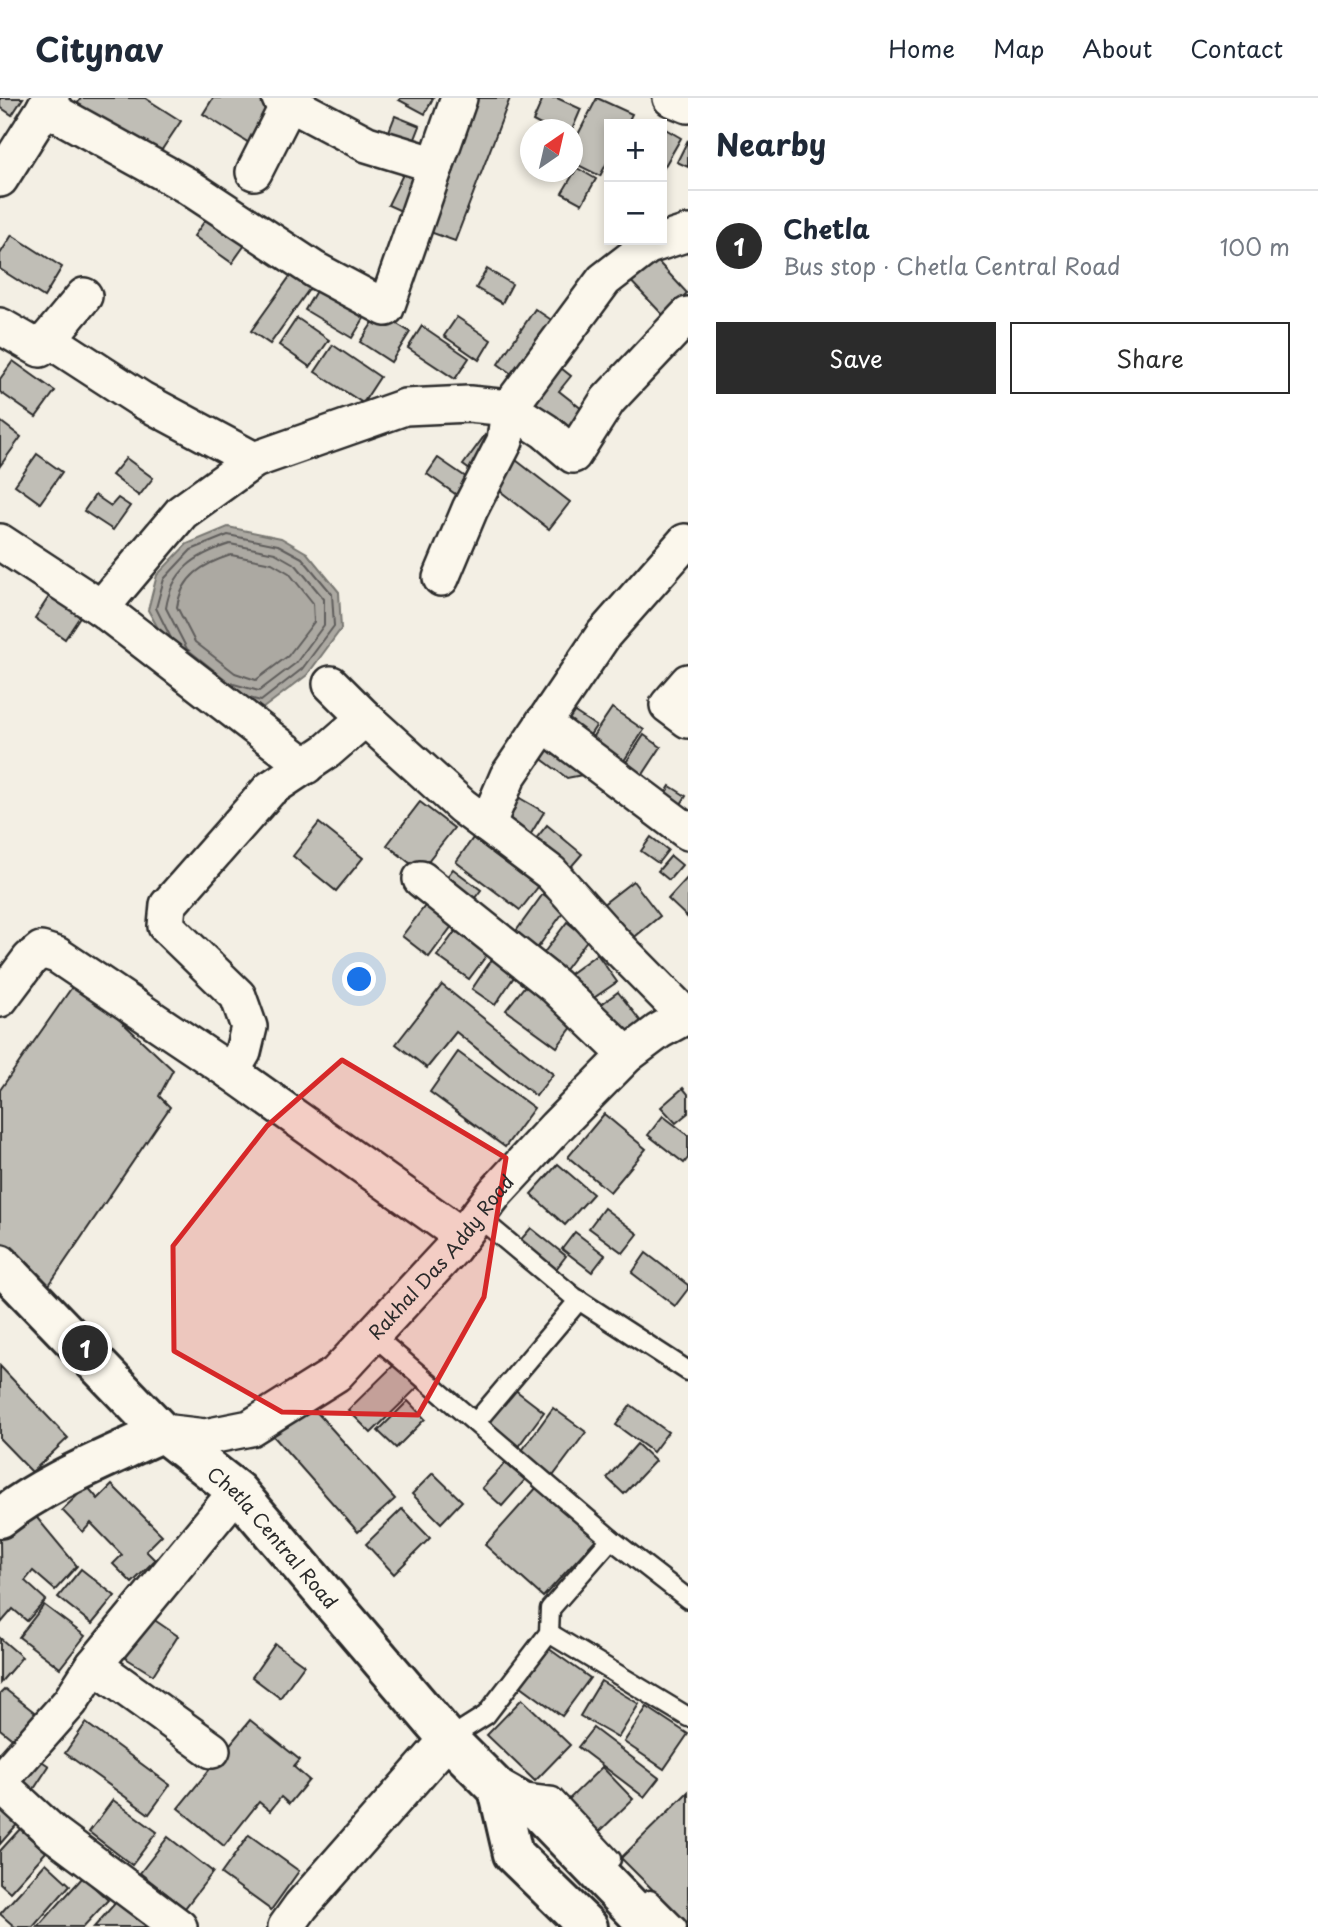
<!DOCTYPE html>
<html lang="en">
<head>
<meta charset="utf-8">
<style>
	body { margin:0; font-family:"Playpen Sans",sans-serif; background:#f6f6f7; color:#1f2937 }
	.controls { position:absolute; right:21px; top:21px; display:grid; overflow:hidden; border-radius:0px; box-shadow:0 4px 10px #0003 }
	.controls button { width:63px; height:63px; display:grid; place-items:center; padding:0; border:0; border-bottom:2px solid #e0e1e3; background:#fff; color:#1f2937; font:35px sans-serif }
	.compass { position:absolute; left:520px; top:21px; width:63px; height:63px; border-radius:50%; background:#fff; box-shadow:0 4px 10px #0003; rotate:34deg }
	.you { position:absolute; left:360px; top:882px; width:24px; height:24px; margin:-18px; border:5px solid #fff; border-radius:50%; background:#1a73e8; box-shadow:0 0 0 10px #1a73e833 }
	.badge { display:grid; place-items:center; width:46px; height:46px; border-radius:50%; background:#2b2b2b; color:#fff; font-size:23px; font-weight:700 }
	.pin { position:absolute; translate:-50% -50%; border:4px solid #fff; box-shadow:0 2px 7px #0006 }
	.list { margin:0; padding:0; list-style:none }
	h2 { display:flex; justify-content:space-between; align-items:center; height:91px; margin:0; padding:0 28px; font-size:30px }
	h2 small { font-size:23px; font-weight:400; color:#747a83 }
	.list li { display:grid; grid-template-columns:46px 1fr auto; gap:21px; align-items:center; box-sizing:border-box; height:112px; padding:0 28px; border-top:2px solid #e0e1e3 }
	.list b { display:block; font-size:26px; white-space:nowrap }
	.list p { margin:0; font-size:23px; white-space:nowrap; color:#747a83 }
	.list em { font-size:23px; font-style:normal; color:#747a83 }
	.actions { display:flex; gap:14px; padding:21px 28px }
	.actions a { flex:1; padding:16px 0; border:2px solid #2b2b2b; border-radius:0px; text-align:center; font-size:24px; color:#2b2b2b }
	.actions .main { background:#2b2b2b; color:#fff }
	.map { position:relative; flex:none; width:688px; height:1829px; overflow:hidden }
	header { display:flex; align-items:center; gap:42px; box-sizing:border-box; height:98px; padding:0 35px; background:#fff; border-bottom:2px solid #e0e1e3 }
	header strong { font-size:33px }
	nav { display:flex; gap:38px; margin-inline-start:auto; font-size:24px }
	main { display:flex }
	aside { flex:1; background:#fff }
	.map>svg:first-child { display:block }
	.water { fill:#aca9a2; stroke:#787772; stroke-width:2 }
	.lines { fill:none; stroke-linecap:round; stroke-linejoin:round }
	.shore { stroke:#5f5d5b; stroke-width:2 }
	.building { fill:#c0beb6; stroke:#2b2b2b; stroke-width:2 }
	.lane-casing { stroke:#2b2b2b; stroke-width:23 }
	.street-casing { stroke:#2b2b2b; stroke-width:40 }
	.secondary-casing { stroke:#2b2b2b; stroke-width:44 }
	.lane { stroke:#fbf7ec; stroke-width:18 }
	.street { stroke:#fbf7ec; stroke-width:35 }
	.secondary { stroke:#fbf7ec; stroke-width:38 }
	.marked { fill:#d62828; fill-opacity:0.2; stroke:#d62828; stroke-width:5; stroke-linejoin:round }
	.labels { text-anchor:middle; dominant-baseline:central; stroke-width:6; stroke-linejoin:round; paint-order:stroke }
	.street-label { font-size:19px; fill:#2b2b2b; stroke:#fbf7ec }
</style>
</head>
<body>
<header>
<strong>Citynav</strong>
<nav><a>Home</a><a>Map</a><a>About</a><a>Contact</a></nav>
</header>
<main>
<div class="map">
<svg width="688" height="1829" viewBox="0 0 688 1829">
	<rect width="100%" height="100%" fill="#f3efe4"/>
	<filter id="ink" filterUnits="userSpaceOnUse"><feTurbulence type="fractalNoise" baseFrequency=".0143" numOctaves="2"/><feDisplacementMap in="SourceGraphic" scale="14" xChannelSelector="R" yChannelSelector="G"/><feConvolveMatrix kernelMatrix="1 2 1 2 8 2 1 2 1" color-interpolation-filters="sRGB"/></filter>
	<g filter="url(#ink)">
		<polygon class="water" points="228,429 281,440 307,455 339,494 341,531 307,577 262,611 223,599 175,561 148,512 157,477 187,446"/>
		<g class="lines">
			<g class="shore">
				<path d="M230,446L275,455L296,467L324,501V527L296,565L259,593L230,585L187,551L166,510C172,472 195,457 230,446Z"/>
				<path d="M231,457L272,465L289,475L313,505L314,524L288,558L256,582L235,575L195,544L177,509C182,478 203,466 231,457Z"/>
				<polyline points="171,540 156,510 164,481 191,452 228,437 278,447 302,460 332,496 334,528 302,571 261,603 249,600"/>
			</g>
		</g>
		<g class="building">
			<polygon points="0,0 23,0 12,17 0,9"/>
			<polygon points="81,0 145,0 181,23 155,62 74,11"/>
			<polygon points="213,0 265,0 278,8 254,48 203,16"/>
			<polygon points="401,0 433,0 425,16 399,2"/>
			<polygon points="466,0 510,0 455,143 416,129"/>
			<polygon points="543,0 557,0 581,11 572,32 550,32 533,23"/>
			<polygon points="597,0 632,16 627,26 609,26 609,61 600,78 572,64 572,48"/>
			<polygon points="395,18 420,28 409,56 384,46"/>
			<polygon points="662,29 681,40 662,73"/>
			<polygon points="688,42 688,69 677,64"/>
			<polygon points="408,66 430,77 410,117 388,107"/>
			<polygon points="577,70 596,81 582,106 562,95"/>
			<polygon points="214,110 252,137 232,165 194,138"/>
			<polygon points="12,137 62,169 44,199 0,171 0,156"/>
			<polygon points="650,155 687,195 663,217 625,177"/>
			<polygon points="296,170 315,183 270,246 251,233"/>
			<polygon points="487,171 512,186 502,205 476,190"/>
			<polygon points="321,184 369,212 352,240 305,212"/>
			<polygon points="535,211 562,229 524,285 498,266"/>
			<polygon points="379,215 410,234 391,264 360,244"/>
			<polygon points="457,219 491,242 479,262 444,238"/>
			<polygon points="297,220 329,242 310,269 279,247"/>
			<polygon points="422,228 469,260 455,281 408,250"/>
			<polygon points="333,247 380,279 363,305 315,274"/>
			<polygon points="13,263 55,293 36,319 0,294 0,281"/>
			<polygon points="552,263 571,278 559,293 592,319 573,342 522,301"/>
			<polygon points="0,323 21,339 0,368"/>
			<polygon points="485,337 500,348 478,378 463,367"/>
			<polygon points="37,356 62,374 40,405 15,387"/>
			<polygon points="512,359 570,404 549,431 491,386"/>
			<polygon points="126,360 153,380 139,398 112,377"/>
			<polygon points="438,360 473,384 461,400 427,376"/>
			<polygon points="95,397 111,408 118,400 130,408 113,432 84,413"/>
			<polygon points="58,485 89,505 65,541 35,520"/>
			<polygon points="567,609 596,628 584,646 555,627"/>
			<polygon points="612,610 644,632 616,675 583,653"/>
			<polygon points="547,631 591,664 582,677 567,680 531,653"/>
			<polygon points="644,637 661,649 638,684 621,672"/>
			<polygon points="670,688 686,698 678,711 662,701"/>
			<polygon points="518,699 544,714 524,747 499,731"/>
			<polygon points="420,704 454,730 420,773 387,747"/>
			<polygon points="319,725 363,760 336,793 293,758"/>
			<polygon points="547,727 582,756 564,777 530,748"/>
			<polygon points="651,739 668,752 658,765 641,753"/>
			<polygon points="473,740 538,789 520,812 456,764"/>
			<polygon points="671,758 682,767 669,782 658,773"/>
			<polygon points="453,771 481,792 468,809 440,788"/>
			<polygon points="688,779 688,820 668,801"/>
			<polygon points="633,783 660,818 625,847 597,811"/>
			<polygon points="543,796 565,812 533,856 511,840"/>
			<polygon points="428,804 455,824 429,859 402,838"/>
			<polygon points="567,824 588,841 558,881 537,864"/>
			<polygon points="460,827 492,850 469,881 437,858"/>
			<polygon points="597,856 617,884 582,908 563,881"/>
			<polygon points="495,857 518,873 495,907 472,891"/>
			<polygon points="531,880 581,917 557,949 506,912"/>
			<polygon points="77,882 173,972 159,998 170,1009 45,1193 0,1149 0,992"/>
			<polygon points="442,887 553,976 536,998 456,934 427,970 396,946"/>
			<polygon points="618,894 642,925 615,944 592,913"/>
			<polygon points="458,954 534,1010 505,1049 430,994"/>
			<polygon points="683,990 688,996 688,1015 676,1025 661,1009"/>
			<polygon points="604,1016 646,1051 610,1094 568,1059"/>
			<polygon points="663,1018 688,1037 688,1060 684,1065 648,1037"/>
			<polygon points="558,1066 593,1096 565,1127 531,1096"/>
			<polygon points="604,1110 638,1136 623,1155 589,1130"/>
			<polygon points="531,1130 566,1158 553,1175 517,1146"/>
			<polygon points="575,1134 605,1157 592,1174 562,1151"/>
			<polygon points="646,1155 688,1187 688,1191 675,1208 632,1175"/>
			<polygon points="397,1264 420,1287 371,1335 348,1312"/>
			<polygon points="0,1268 68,1340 32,1374 0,1341"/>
			<polygon points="510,1288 544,1314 517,1350 482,1323"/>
			<polygon points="304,1300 395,1401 358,1434 268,1332"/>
			<polygon points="408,1303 425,1321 396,1350 378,1333"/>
			<polygon points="631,1307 668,1334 653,1354 616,1327"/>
			<polygon points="553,1310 586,1334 553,1378 521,1354"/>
			<polygon points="637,1346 655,1363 624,1396 607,1380"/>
			<polygon points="505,1365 525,1382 502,1408 482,1390"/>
			<polygon points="433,1375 462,1403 441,1425 412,1396"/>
			<polygon points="112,1387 162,1437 146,1453 155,1462 132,1485 113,1466 122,1457 91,1425 83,1434 62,1412 87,1388 98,1401"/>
			<polygon points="538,1388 596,1441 543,1499 485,1447"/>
			<polygon points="402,1411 430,1440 394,1476 366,1446"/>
			<polygon points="33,1415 77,1468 55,1492 33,1473 25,1483 46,1502 27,1523 13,1511 1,1525 0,1442"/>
			<polygon points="81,1471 115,1498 92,1526 58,1499"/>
			<polygon points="44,1507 85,1538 60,1570 19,1539"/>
			<polygon points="150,1519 178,1538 153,1577 124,1559"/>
			<polygon points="0,1540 22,1559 0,1585"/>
			<polygon points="275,1546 304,1567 280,1600 252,1579"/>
			<polygon points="545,1548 590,1580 562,1618 517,1585"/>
			<polygon points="601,1583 639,1606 618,1640 580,1618"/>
			<polygon points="5,1591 43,1621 21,1648 0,1631 0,1596"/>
			<polygon points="522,1601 570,1647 535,1683 487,1637"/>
			<polygon points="647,1609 688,1636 664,1671 624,1644"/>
			<polygon points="250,1622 300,1662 294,1669 309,1682 289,1706 281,1699 270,1713 259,1704 224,1748 178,1710"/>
			<polygon points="86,1625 170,1687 149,1716 65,1655"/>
			<polygon points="593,1630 659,1680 644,1699 578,1649"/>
			<polygon points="31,1656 49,1668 30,1697 12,1685"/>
			<polygon points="602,1669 633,1701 595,1738 564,1706"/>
			<polygon points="688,1694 688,1825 687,1826 621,1760"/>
			<polygon points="113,1702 157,1734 132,1767 89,1734"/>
			<polygon points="0,1704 20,1723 0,1746"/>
			<polygon points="20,1731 46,1754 10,1794 0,1785 0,1753"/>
			<polygon points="249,1737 299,1773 271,1812 221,1776"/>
			<polygon points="168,1739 213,1774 185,1810 140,1775"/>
			<polygon points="46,1765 70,1787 33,1829 15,1829 0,1816"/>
			<polygon points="83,1779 108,1802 83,1829 38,1829"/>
			<polygon points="118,1802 148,1829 94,1829"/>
		</g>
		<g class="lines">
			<g class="lane-casing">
				<g id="lane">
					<polyline points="477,1118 574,1199 688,1273"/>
					<polyline points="373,1237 611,1441 688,1501"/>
					<polyline points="476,1324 579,1202"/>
					<polyline points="549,1535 688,1619"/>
					<polyline points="448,1641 486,1617 549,1535 550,1511 611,1441"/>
					<polyline points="529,1696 553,1699 611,1761"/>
					<polyline points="650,1802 677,1829"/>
				</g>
			</g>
			<g class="street-casing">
				<g id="street">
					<polyline points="280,0 367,46 436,67"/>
					<polyline points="671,0 688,7"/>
					<polyline points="45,9 186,87 315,172 386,210 459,0"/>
					<polyline points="254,74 289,5"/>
					<polyline points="0,81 51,0"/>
					<polyline points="0,228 40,251 84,198"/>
					<polyline points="48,241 142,302 254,362"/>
					<polyline points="0,444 101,510 182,414 254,362 405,309 469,306 509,310 545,333 573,357 608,302 688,217"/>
					<polyline points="441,480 470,411 505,343 509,310 604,182 648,148 688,135"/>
					<polyline points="101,510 306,668"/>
					<polyline points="688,584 668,607 688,622"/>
					<polyline points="331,586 365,620 462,708 551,775 612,843 686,918"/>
					<polyline points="543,625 688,734"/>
					<polyline points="487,727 508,678 604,536 685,444"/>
					<polyline points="421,781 555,888 627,957"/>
					<polyline points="0,901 30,861 41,852 57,857 231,974 462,1138"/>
					<polyline points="231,974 243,954 249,929 238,898 166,828 168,807 270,691 327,653 365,620"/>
					<path id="s1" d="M162,1334L205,1339L250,1330L336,1276L453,1150L495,1095L556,1029L627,957L659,933L688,917"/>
					<polyline points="94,1567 212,1652"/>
					<polyline points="0,1683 70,1604 94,1567 237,1393"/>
					<polyline points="0,1686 53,1735 179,1829"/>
					<polyline points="286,1829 301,1808 448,1641"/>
				</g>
			</g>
			<g class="secondary-casing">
				<g id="secondary">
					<path id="s2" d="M0,1166L162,1334L237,1393L448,1641L498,1691L539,1714L650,1829"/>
					<path d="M0,1420C47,1383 108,1360 162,1334"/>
					<polyline points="498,1691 513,1756 588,1829"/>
				</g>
			</g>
			<use href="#lane" class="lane"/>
			<use href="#street" class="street"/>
			<use href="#secondary" class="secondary"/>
		</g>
	</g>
	<path class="marked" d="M342,962L506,1060L484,1199L418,1317L282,1314L174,1253L173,1148L267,1028Z"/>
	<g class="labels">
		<g class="street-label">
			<text stroke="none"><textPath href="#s1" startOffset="348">Rakhal Das Addy Road</textPath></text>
			<text stroke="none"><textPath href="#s2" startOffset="387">Chetla Central Road</textPath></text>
		</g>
	</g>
</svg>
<div class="controls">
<button>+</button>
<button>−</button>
</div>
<svg class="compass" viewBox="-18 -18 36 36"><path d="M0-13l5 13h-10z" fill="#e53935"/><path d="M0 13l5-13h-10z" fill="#747a83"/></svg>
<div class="you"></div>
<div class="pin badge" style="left:85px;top:1250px">1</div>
</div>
<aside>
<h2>Nearby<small></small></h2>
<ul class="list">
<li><span class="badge">1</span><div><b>Chetla</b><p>Bus stop · Chetla Central Road</p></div><em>100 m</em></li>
</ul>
<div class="actions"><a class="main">Save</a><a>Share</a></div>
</aside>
</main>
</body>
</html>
